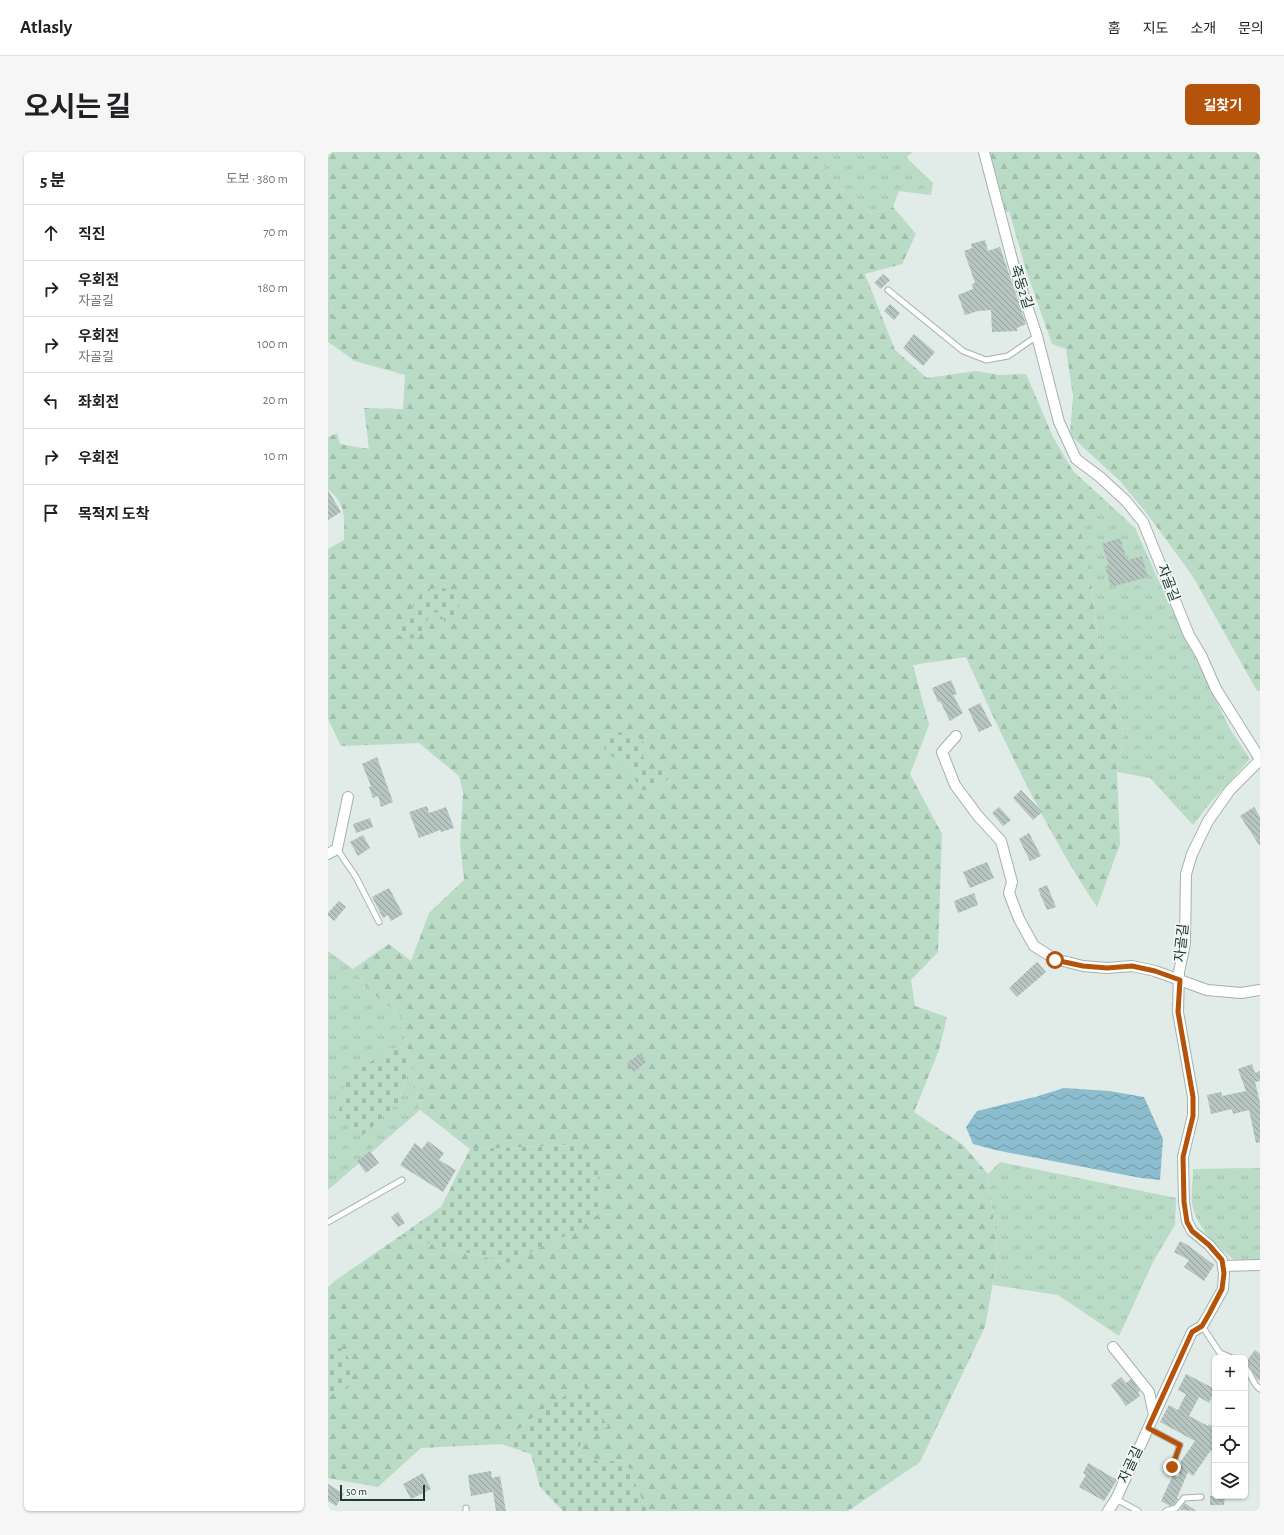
<!DOCTYPE html>
<html lang="ko">
<head>
<meta charset="utf-8">
<style>
	body { margin:0; font-family:"Alegreya Sans","Noto Sans KR",sans-serif; background:#f6f6f6; color:#202124 }
	.controls { position:absolute; right:12px; bottom:12px; display:grid; overflow:hidden; border-radius:6px; box-shadow:0 1px 3px #0004 }
	.controls button { width:36px; height:36px; display:grid; place-items:center; padding:0; border:0; border-bottom:1px solid #e0e0e0; background:#fff; color:#202124; font:20px sans-serif }
	.scale { position:absolute; left:12px; bottom:10px; width:85px; box-sizing:border-box; padding-left:4px; border:2px solid #223a36; border-top:0; font-size:11px; line-height:14px; white-space:nowrap; color:#223a36; -webkit-text-stroke:3px #f1f7f5; paint-order:stroke }
	.stop { position:absolute; width:12px; height:12px; margin:-9px; border:3px solid #b45309; border-radius:50%; background:#fff }
	.stop.end { background:#b45309; border-color:#fff; box-shadow:0 1px 4px #0008 }
	.list { margin:0; padding:0; list-style:none }
	h2 { display:flex; justify-content:space-between; align-items:center; height:52px; margin:0; padding:0 16px; font-size:17px }
	h2 small { font-size:13px; font-weight:400; color:#757577 }
	.list li { display:grid; grid-template-columns:26px 1fr auto; gap:12px; align-items:center; box-sizing:border-box; height:56px; padding:0 16px; border-top:1px solid #e0e0e0 }
	.list b { display:block; font-size:15px; white-space:nowrap }
	.list p { margin:0; font-size:13px; white-space:nowrap; color:#757577 }
	.list em { font-size:13px; font-style:normal; color:#757577 }
	.icon { flex:none; width:22px; height:22px; fill:none; stroke:currentColor; stroke-width:2; stroke-linecap:round; stroke-linejoin:round }
	.map { position:relative; flex:none; width:932px; height:1359px; overflow:hidden; border-radius:6px }
	header { display:flex; align-items:center; gap:24px; box-sizing:border-box; height:56px; padding:0 20px; background:#fff; border-bottom:1px solid #e0e0e0 }
	header strong { font-size:19px }
	nav { display:flex; gap:22px; margin-inline-start:auto; font-size:14px }
	.intro { display:flex; align-items:center; justify-content:space-between; box-sizing:border-box; height:96px; padding:0 24px }
	h1 { margin:0; font-size:28px }
	.button { padding:10px 18px; border-radius:6px; background:#b45309; color:#fff; font-size:14px; font-weight:700 }
	main { display:flex; gap:24px; padding:0 24px }
	aside { flex:1; background:#fff; border-radius:6px; box-shadow:0 1px 3px #0004 }
	.map>svg:first-child { display:block }
	.grass { fill:url(#grass-tufts) }
	.forest { fill:url(#forest-firs) }
	.cemetery { fill:url(#cemetery-stones) }
	.water { fill:url(#water-waves) }
	.building { fill:url(#building-back-hatch) }
	.lines { fill:none; stroke-linecap:round; stroke-linejoin:round }
	.lane-casing { stroke:#a4b2ae; stroke-width:7 }
	.street-casing { stroke:#a4b2ae; stroke-width:12 }
	.lane { stroke:#fff; stroke-width:5 }
	.street { stroke:#fff; stroke-width:10 }
	.route { stroke:#b45309; stroke-width:5 }
	.labels { text-anchor:middle; dominant-baseline:central; stroke-width:3.5; stroke-linejoin:round; paint-order:stroke }
	.street-label { font-size:14px; fill:#223a36; stroke:#f1f7f5 }
</style>
</head>
<body>
<header>
<strong>Atlasly</strong>
<nav><a>홈</a><a>지도</a><a>소개</a><a>문의</a></nav>
</header>
<div class="intro"><h1>오시는 길</h1><a class="button">길찾기</a></div>
<main>
<aside>
<h2>5 분<small>도보 · 380 m</small></h2>
<ul class="list">
<li><svg class="icon" aria-label="ahead" viewBox="0 0 24 24"><path d="M12 20V5M6 11l6-6 6 6"/></svg><div><b>직진</b></div><em>70 m</em></li>
<li><svg class="icon" aria-label="right" viewBox="0 0 24 24"><path d="M7 20v-9h11M14 6l5 5-5 5"/></svg><div><b>우회전</b><p>자골길</p></div><em>180 m</em></li>
<li><svg class="icon" aria-label="right" viewBox="0 0 24 24"><path d="M7 20v-9h11M14 6l5 5-5 5"/></svg><div><b>우회전</b><p>자골길</p></div><em>100 m</em></li>
<li><svg class="icon" aria-label="left" viewBox="0 0 24 24"><path d="M17 20v-9H6M10 6l-5 5 5 5"/></svg><div><b>좌회전</b></div><em>20 m</em></li>
<li><svg class="icon" aria-label="right" viewBox="0 0 24 24"><path d="M7 20v-9h11M14 6l5 5-5 5"/></svg><div><b>우회전</b></div><em>10 m</em></li>
<li><svg class="icon" aria-label="arrive" viewBox="0 0 24 24"><path d="M6 21V4h12l-3 4 3 4H6"/></svg><div><b>목적지 도착</b></div></li>
</ul>
</aside>
<div class="map">
<svg width="932" height="1359" viewBox="0 0 932 1359">
	<defs>
		<pattern id="grass-tufts" width="24" height="20" patternUnits="userSpaceOnUse"><rect width="24" height="20" fill="#badbc6"/><path d="M3 7l-1-3M5 7V3M7 7l1-3M15 17l-1-3M17 17v-4M19 17l1-3" fill="none" stroke="#a0bdab"/></pattern>
		<pattern id="forest-firs" width="22" height="20" patternUnits="userSpaceOnUse"><rect width="22" height="20" fill="#badbc6"/><path d="M5 1l3.5 6h-7zM16 11l3.5 6h-7z" fill="#a0bdab"/></pattern>
		<pattern id="cemetery-stones" width="16" height="16" patternUnits="userSpaceOnUse"><rect width="16" height="16" fill="#badbc6"/><path d="M2 7V4a2 2 0 0 1 4 0v3zM10 15v-3a2 2 0 0 1 4 0v3z" fill="#a0bdab"/></pattern>
		<pattern id="water-waves" width="16" height="10" patternUnits="userSpaceOnUse"><rect width="16" height="10" fill="#8bbdce"/><path d="M0 5q4-4 8 0t8 0" fill="none" stroke="#719ba8"/></pattern>
		<pattern id="building-back-hatch" width="6" height="6" patternUnits="userSpaceOnUse"><rect width="6" height="6" fill="#b6c5c0"/><path d="M-1 5l2 2M0 0l6 6M5-1l2 2" fill="none" stroke="#94a19d"/></pattern>
	</defs>
	<rect width="100%" height="100%" fill="#e1ebe7"/>
	<g class="grass">
		<polygon points="486,0 585,0 578,5 605,31 603,43 571,39 565,55 544,62 510,34"/>
		<polygon points="781,352 807,376 838,445 902,577 922,607 883,650 865,673 822,626 789,620 796,579 770,486 762,425 752,379"/>
		<polygon points="0,799 25,817 43,840 72,863 79,894 60,898 70,951 83,912 92,958 0,1038"/>
		<polygon points="672,1010 848,1046 847,1073 826,1108 791,1184 730,1143 665,1133 670,1104 660,1022"/>
		<path d="M932,1016V1107L913,1113C892,1097 869,1079 864,1051C863,1041 865,1028 865,1017Z"/>
	</g>
	<g class="forest">
		<path d="M0,0H486L510,34L544,62L565,55L588,82L574,112L537,122L567,198L599,226L648,219L671,223L698,222L725,285L745,319L781,352L753,379L762,425L770,486L796,579L789,620L792,692L769,755C717,677 677,591 638,505L585,513L601,573L582,622L614,682L610,800L583,828L587,854L619,865L611,898L586,960L635,993L660,1022L670,1104L657,1175L592,1310L520,1359H319L297,1308L272,1310L250,1302L255,1283L214,1258L173,1292L93,1296L50,1335L0,1326V1243L21,1234L12,1196H0V1135L8,1128L72,1084L180,1111L244,993L142,997L92,958L83,912L72,863L43,840L25,817L61,792L83,809L101,761L136,728L132,691L135,641L131,624L91,591L13,594L0,567V397L16,388C16,365 19,353 0,337V285L9,281L12,292L41,297L36,256L75,257L77,223L27,209L0,190V170L6,163L0,146Z"/>
		<polygon points="656,0 932,0 932,539 929,539 864,423 820,363 792,329 742,283 745,244 738,197 724,192 699,121 681,59 675,62"/>
	</g>
	<g class="cemetery">
		<polygon points="0,146 6,163 0,170"/>
		<polygon points="115,436 125,441 131,453 130,461 122,470 117,470 112,461 105,460 96,473 91,485 79,487 69,482 72,469 84,458 86,450 101,437"/>
		<path d="M283,580C305,581 306,581 322,596L313,605L312,610L317,616L338,618L341,626C336,632 329,633 324,640L312,637C308,628 303,620 296,613C286,603 276,605 275,588Z"/>
		<polygon points="79,894 83,912 70,951 35,983 11,959 18,927 60,898"/>
		<polygon points="244,993 269,1012 274,1060 237,1084 180,1111 72,1084 113,1055 142,997"/>
		<polygon points="0,1196 12,1196 24,1210 21,1235 0,1243"/>
		<polygon points="255,1233 280,1275 255,1283 250,1302 272,1310 297,1308 319,1359 235,1359 212,1335 203,1302 173,1292 214,1258"/>
	</g>
	<polygon class="water" points="736,936 781,939 816,945 835,987 832,1028 813,1026 667,998 645,992 638,975 649,959 707,945"/>
	<g class="building">
		<polygon points="657,88 660,99 672,95 698,172 689,176 689,179 664,180 663,158 650,159 637,163 630,143 645,137 644,132 647,131 636,99 644,96 643,92"/>
		<polygon points="555,122 562,128 553,137 546,131"/>
		<polygon points="562,152 572,161 566,168 556,159"/>
		<polygon points="586,182 607,200 595,214 575,196"/>
		<polygon points="0,338 13,360 0,368"/>
		<polygon points="792,386 799,408 814,404 820,425 783,435 777,414 781,413 774,392"/>
		<polygon points="623,528 629,542 625,543 635,561 622,569 612,549 610,550 604,536"/>
		<polygon points="652,551 664,574 651,580 640,557"/>
		<polygon points="49,605 65,650 53,655 50,644 45,646 41,635 43,634 34,612"/>
		<polygon points="693,638 714,660 705,668 685,646"/>
		<polygon points="99,654 101,661 118,655 126,676 113,680 112,678 91,686 81,660"/>
		<polygon points="671,655 683,668 675,674 664,661"/>
		<polygon points="926,655 932,665 932,694 912,664"/>
		<polygon points="42,666 45,675 28,681 25,672"/>
		<polygon points="701,681 713,704 702,709 691,687"/>
		<polygon points="35,683 42,696 30,704 22,690"/>
		<polygon points="659,710 666,726 642,736 635,720"/>
		<polygon points="719,733 728,755 719,758 710,737"/>
		<polygon points="61,736 75,762 63,769 60,763 55,766 44,745"/>
		<polygon points="646,741 650,753 630,761 626,749"/>
		<polygon points="11,749 18,755 6,769 0,763 0,761"/>
		<polygon points="709,810 718,820 689,845 681,836"/>
		<polygon points="311,902 318,910 306,920 299,911"/>
		<polygon points="924,912 927,921 932,919 932,929 927,930 932,951 932,990 928,991 921,958 905,962 904,957 883,962 879,943 893,940 894,944 918,939 910,917"/>
		<polygon points="100,989 116,1001 111,1008 128,1018 115,1040 72,1013 87,991 94,997"/>
		<polygon points="42,999 51,1011 38,1021 29,1009"/>
		<polygon points="70,1060 77,1071 70,1075 63,1065"/>
		<polygon points="852,1089 861,1094 886,1113 876,1129 856,1115 861,1108 846,1100"/>
		<polygon points="927,1198 932,1202 932,1229 929,1227 922,1215 917,1211"/>
		<polygon points="858,1222 887,1237 881,1251 871,1245 861,1264 880,1274 881,1272 887,1277 887,1301 883,1298 865,1324 860,1320 849,1346 850,1347 846,1353 842,1354 833,1349 845,1323 849,1326 852,1324 852,1320 849,1315 867,1289 832,1270 841,1253 850,1258 858,1242 850,1238"/>
		<polygon points="793,1225 798,1231 803,1227 812,1239 810,1241 812,1244 798,1254 783,1233"/>
		<polygon points="760,1311 789,1328 776,1349 751,1335 758,1323 755,1321"/>
		<polygon points="163,1319 164,1326 172,1324 178,1359 168,1359 165,1340 143,1344 140,1323"/>
		<polygon points="95,1321 103,1337 83,1347 75,1332"/>
		<polygon points="0,1332 16,1342 8,1354 0,1349"/>
		<polygon points="882,1344 897,1344 896,1353 882,1353"/>
		<polygon points="857,1351 868,1359 852,1358"/>
	</g>
	<g class="lines">
		<g class="lane-casing">
			<g id="lane">
				<polyline points="560,138 635,199 658,208 680,204 709,184"/>
				<polyline points="9,697 28,725 51,770"/>
				<polyline points="0,1070 74,1028"/>
				<polyline points="874,1174 892,1201 904,1206"/>
				<path d="M917,1215C923,1221 925,1233 932,1237"/>
				<polyline points="820,1276 852,1293 844,1315 849,1322"/>
				<polyline points="788,1347 810,1359"/>
				<polyline points="138,1356 138,1359"/>
				<polyline points="838,1359 848,1356 856,1346 873,1345"/>
			</g>
		</g>
		<g class="street-casing">
			<g id="street">
				<polyline points="656,0 685,111 709,184 731,270 748,307 772,325 798,349 815,370 861,483 873,503 888,537 932,607"/>
				<polyline points="628,584 614,600 627,633 650,664 673,689 684,730 681,741 691,767 706,794 727,807 755,814 779,816 804,814 827,819 879,838 913,841 932,838"/>
				<polyline points="0,702 9,697 20,645"/>
				<polyline points="895,1114 932,1113"/>
				<polyline points="785,1195 821,1240 826,1263"/>
				<polyline points="780,1359 788,1347 864,1180 874,1174 881,1162 895,1137 896,1121 894,1108 881,1093 864,1079 859,1069 856,1050 855,1005 865,963 865,945 850,860 851,820 857,791 858,722 864,702 880,669 902,638 932,608"/>
			</g>
		</g>
		<use href="#lane" class="lane"/>
		<use href="#street" class="street"/>
	</g>
	<g class="lines">
		<polyline class="route" points="727,808 755,814 779,816 804,814 827,819 852,828 850,860 865,945 865,964 855,1005 856,1050 859,1070 864,1079 881,1093 894,1108 896,1121 894,1137 881,1162 874,1174 864,1180 820,1276 852,1293 844,1315"/>
	</g>
	<g class="labels">
		<g class="street-label">
			<text transform="translate(693 135) rotate(72)">죽동2길</text>
			<text transform="translate(840 431) rotate(69)">자골길</text>
			<text transform="translate(854 791) rotate(-84)">자골길</text>
			<text transform="translate(803 1313) rotate(-65)">자골길</text>
		</g>
	</g>
</svg>
<div class="controls">
<button>+</button>
<button>−</button>
<button><svg class="icon" aria-label="locate" viewBox="0 0 24 24"><circle cx="12" cy="12" r="6"/><path d="M12 2v4M12 18v4M2 12h4M18 12h4"/></svg></button>
<button><svg class="icon" aria-label="layers" viewBox="0 0 24 24"><path d="M12 4l9 5-9 5-9-5zM3 14l9 5 9-5"/></svg></button>
</div>
<div class="scale">50 m</div>
<div class="stop" style="left:727px;top:808px"></div>
<div class="stop end" style="left:844px;top:1315px"></div>
</div>
</main>
</body>
</html>
